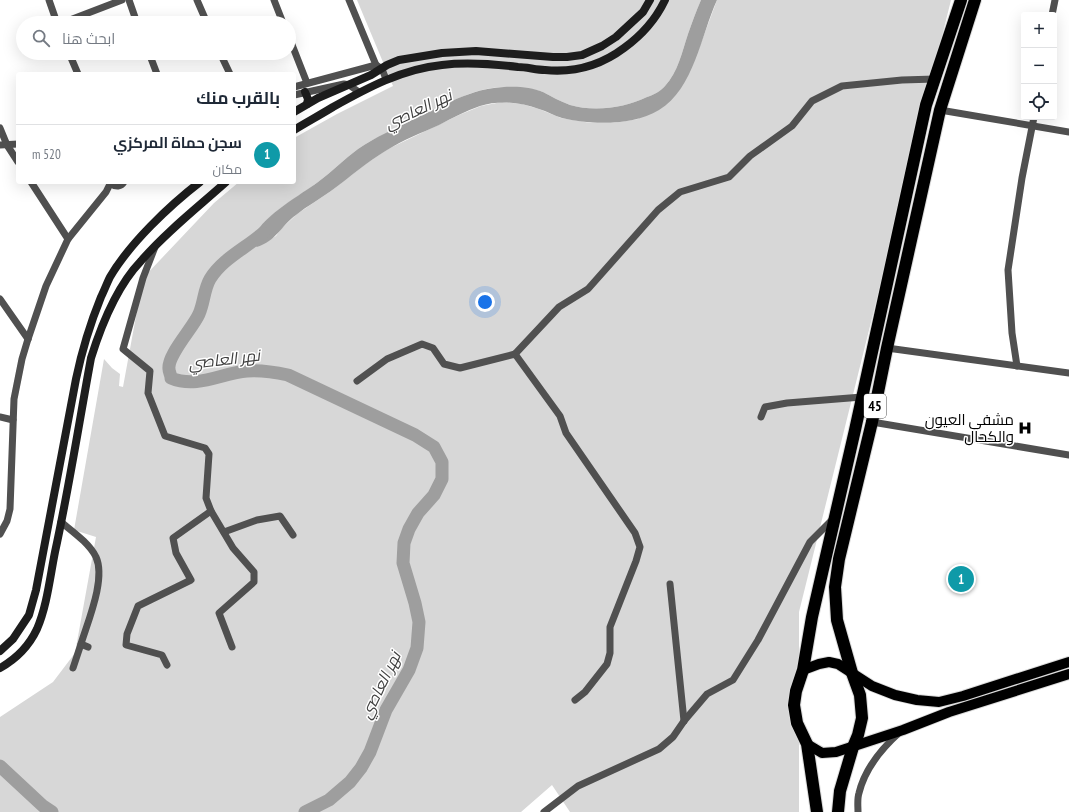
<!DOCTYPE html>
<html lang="ar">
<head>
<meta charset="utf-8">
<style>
	body { margin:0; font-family:"PT Sans Narrow",Cairo,sans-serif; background:#f2f2f3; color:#1f2937; direction:rtl }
	.controls { position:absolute; right:12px; top:12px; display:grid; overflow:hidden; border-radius:4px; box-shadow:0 4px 16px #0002 }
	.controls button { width:36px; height:36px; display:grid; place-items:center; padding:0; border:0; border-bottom:1px solid #e0e1e3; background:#fff; color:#1f2937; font:20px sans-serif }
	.you { position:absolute; left:485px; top:302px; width:14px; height:14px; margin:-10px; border:3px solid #fff; border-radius:50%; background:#1a73e8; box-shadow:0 0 0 6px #1a73e833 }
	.badge { display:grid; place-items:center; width:26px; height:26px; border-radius:50%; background:#2563eb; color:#fff; font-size:13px; font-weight:700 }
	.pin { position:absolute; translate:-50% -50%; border:2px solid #fff; box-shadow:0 1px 4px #0006 }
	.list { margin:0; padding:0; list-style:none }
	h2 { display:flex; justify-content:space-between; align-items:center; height:52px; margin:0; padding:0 16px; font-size:17px }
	h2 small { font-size:13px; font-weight:400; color:#747a83 }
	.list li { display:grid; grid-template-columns:26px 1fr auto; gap:12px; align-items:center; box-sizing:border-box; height:60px; padding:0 16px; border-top:1px solid #e0e1e3 }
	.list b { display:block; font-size:15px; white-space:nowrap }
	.list p { margin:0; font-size:13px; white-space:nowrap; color:#747a83 }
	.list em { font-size:13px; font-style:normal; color:#747a83 }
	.icon { flex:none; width:22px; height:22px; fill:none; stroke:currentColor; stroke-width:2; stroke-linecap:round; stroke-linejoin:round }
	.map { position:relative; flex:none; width:1069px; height:812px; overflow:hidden; direction:ltr }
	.search { position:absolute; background:#fff; box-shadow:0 4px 16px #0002; left:16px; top:16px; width:280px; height:44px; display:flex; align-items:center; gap:10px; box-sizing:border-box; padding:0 14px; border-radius:22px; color:#747a83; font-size:15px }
	.panel { position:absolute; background:#fff; box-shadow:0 4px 16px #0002; left:16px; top:72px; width:280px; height:112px; border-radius:4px; direction:rtl }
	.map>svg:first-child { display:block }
	.green { fill:#d7d7d7 }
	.water { fill:#9e9e9e }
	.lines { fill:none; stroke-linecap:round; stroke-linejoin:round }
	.river { stroke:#9e9e9e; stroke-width:13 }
	.primary-casing { stroke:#dbdbdb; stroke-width:12 }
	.highway-casing { stroke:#dbdbdb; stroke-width:14 }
	.street { stroke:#505050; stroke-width:7 }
	.secondary { stroke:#1d1d1d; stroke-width:8 }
	.primary { stroke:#000; stroke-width:10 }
	.highway { stroke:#000; stroke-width:12 }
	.labels { text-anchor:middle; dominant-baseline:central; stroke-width:3; stroke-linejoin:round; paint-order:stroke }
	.shield { fill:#fff; stroke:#4c4c4c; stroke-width:1 }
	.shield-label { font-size:14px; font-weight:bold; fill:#000 }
	.poi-label { font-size:15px; fill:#000; stroke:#fff; text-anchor:end }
	.water-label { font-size:16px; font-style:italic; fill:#3f3f3f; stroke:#fff }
</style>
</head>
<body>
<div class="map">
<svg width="1069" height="812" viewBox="0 0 1069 812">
	<rect width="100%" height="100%" fill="#fff"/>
	<path class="green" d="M357,0H701C696,11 692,23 688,34C682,52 678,72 665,86C661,91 653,95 647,97C625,108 594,112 570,105C560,101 552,97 543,92C537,89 511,87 504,87C474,87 440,107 414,120C395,129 375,137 358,149C344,159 332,172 318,182C301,195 253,222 251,244L257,247L276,236L281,229L297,214L331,191L367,163L388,149L459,115L481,106L502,102L522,104L539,109L561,118L591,123H614L638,119L698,51L717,0H951L799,612V812H570L552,785L521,812H0V717L53,682L75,653L96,537L74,530L104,359L112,368L120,374L119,386L123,387L143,278L214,203L239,182H294V138L337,114L393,86Z"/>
	<path class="water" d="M701,0H717C701,35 694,89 659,110C632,126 591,125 562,118C554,116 547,111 539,109C520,102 499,100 480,106C466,111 452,118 439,125C421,133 403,140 387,150C367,162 350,177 331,191C320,199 307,206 296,215C281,226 276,241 257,247L251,244C255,220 299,196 318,182C332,172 344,159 358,149C375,137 395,129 414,119C442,106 472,88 504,87C516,86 532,87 543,92C552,97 560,101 570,105C594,112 625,108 647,97C653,95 661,91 665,86C678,72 682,52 688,34C692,23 696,11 701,0Z"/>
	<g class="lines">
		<g class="river">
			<path d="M263,233C246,248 222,259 210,279C204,289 204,303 199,314C193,328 167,355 169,369C169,372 171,375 171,378C197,389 222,373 247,371C261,370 274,372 288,375L415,435L434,447L442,462V479L434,495L418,513L409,529L404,543L403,563L415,603L419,622L417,648L409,670L386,710L370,752L361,768L350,782L329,800L305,812"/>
			<polyline points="0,766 43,806 52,812"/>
		</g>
		<g class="primary-casing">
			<g id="primary">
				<polyline points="803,670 819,664 829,662 838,664 872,686 895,695 917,700 939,702 963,696 1069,662"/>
				<polyline points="807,744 822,753 836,752 903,730 949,712 1069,674"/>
			</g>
		</g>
		<g class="highway-casing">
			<g id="highway">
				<polyline points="817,812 807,744 797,723 794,705 796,691 803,670 812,617 855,430 926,105 961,0"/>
				<polyline points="838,812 840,791 853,747 858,735 862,718 860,695 852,673 837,620 835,587 839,559 872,422 887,348 940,110 975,0"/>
			</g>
		</g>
		<g class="street">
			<polyline points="49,0 57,23"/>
			<polyline points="129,0 137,23"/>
			<polyline points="197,0 207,23"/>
			<polyline points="274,0 283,23"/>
			<polyline points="349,0 376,65"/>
			<polyline points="1052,15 1055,0"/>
			<polyline points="62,23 122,0"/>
			<polyline points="289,37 307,83"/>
			<polyline points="69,53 78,74"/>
			<polyline points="149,53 157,74"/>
			<polyline points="220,53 230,74"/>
			<polyline points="294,87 376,65 382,69 386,79"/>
			<polyline points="294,95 344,84 349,85 359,92"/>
			<polyline points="940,110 1069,132"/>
			<polyline points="0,128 7,145 18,162"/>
			<polyline points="0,145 18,144"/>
			<polyline points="31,182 68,239"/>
			<path d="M111,184C116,187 121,187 124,182"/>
			<polyline points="155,247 143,278 123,349 150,371 148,393 165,436 205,448 209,454 206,498 211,511 173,538 176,553 191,580 138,606 127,634 126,645 162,655 167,665"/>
			<polyline points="0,299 28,339"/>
			<polyline points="887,348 1069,373"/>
			<polyline points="515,354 559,307 588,289 658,210 680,192 729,177 750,156 792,126 812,101 842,86 902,80 935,79"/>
			<polyline points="1017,366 1012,333 1008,270 1022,178 1034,117"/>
			<polyline points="357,381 387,359 422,344 433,348 444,364 460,368 515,354 560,416 566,433 635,533 640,547 636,561 610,627 610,653 607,664 585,692 575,700"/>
			<polyline points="0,417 13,420"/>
			<polyline points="761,417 765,407 787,403 862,397"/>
			<polyline points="872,422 1069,455"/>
			<polyline points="211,511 233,548 254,572 254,582 219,613 232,647"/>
			<path d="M61,522C73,532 89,543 96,557C106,579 88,621 81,644L88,647"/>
			<polyline points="224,532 257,520 280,516 293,535"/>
			<polyline points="0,534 7,521 10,509 14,399 22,359 28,339 46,286 68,239 106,192 111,182"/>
			<polyline points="670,584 684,721"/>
			<polyline points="73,668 81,644"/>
			<polyline points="544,812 578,786 659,749 673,737 684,721 707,694 733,680 758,640 810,542 833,519"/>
			<path d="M858,812C858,806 857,799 859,793C865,768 881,749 900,732"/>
		</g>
		<g class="secondary">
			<polyline points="305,92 308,99 307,104"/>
			<polyline points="294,112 318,98 371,75 387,65 399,60 442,53 476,51 553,57 567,57 582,55 602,46 616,37 643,12 650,0"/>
			<path d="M294,130C307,122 320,115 333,107C367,88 402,69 442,65C467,62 493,64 518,67C527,67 536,70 545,70C575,73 600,66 624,48C642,35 656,19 665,0"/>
			<path d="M0,651L13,639L29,615L36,590L76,379C82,350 90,324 101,297C104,291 107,283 110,277C130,243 169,206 200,182"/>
			<path d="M0,668C16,659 29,646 37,629C47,606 50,577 55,552C69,488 79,423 91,358C101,326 117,286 141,261C166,232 197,208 226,182"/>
		</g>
		<use href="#primary" class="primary"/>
		<use href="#highway" class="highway"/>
	</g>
	<defs>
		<g id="hospital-bare" transform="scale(1.08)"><path d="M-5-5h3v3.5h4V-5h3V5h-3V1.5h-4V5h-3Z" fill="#000" stroke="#fff" stroke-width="2.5" paint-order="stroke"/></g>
	</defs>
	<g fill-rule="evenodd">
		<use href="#hospital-bare" x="1025" y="428"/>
	</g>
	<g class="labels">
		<rect class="shield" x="864" y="394" width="22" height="24" rx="3"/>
		<g class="shield-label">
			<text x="875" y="406">45</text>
		</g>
		<g class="poi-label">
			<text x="1014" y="419">مشفى العيون<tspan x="1014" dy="17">والكحال</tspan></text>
		</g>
		<g class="water-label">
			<text transform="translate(418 109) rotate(-25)">نهر العاصي</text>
			<text transform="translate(224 359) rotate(-7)">نهر العاصي</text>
			<text transform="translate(380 685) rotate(-64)">نهر العاصي</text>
		</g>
	</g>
</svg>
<div class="controls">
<button>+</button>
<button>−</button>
<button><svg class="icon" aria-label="locate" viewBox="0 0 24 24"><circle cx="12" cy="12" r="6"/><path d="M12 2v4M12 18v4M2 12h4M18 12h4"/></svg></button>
</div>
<div class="you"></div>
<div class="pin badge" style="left:961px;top:579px;background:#0f9aa8">1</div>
<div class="search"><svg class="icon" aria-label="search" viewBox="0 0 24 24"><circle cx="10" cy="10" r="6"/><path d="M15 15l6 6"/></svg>ابحث هنا</div>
<section class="panel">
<h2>بالقرب منك<small></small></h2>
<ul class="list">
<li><span class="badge" style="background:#0f9aa8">1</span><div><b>سجن حماة المركزي</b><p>مكان</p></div><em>520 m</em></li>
</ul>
</section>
</div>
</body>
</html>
